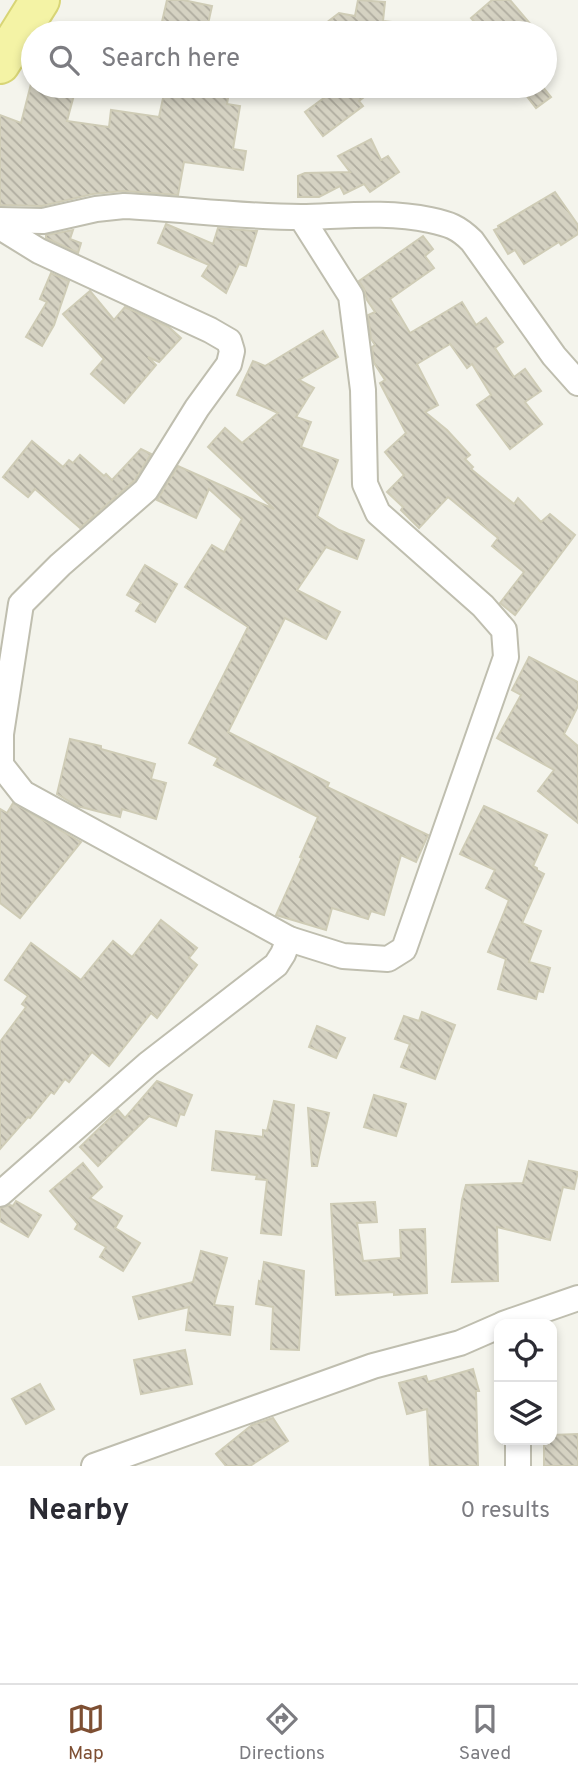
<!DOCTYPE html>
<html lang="en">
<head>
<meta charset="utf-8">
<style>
	body { margin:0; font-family:Overpass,sans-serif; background:#f2f2f3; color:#2b2b33 }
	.controls { position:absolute; right:21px; bottom:21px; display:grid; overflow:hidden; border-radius:14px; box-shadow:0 4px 10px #0003 }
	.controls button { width:63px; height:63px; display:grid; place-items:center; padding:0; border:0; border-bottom:2px solid #e1e1e2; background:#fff; color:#2b2b33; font:35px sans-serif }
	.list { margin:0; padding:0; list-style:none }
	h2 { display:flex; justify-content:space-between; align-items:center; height:91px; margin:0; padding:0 28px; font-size:30px }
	h2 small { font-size:23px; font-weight:400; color:#7c7c81 }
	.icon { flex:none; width:38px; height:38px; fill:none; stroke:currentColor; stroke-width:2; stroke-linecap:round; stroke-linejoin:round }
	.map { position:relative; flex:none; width:578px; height:1466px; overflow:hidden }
	.search { position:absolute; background:#fff; box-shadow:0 4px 10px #0003; left:21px; right:21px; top:21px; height:77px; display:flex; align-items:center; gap:18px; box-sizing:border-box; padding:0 24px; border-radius:38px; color:#7c7c81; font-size:26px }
	.sheet { height:217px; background:#fff }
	nav { display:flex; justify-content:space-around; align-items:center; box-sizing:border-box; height:98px; border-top:2px solid #e1e1e2; background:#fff; font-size:19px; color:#7c7c81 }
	nav a { display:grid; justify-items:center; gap:4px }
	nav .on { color:#7e4f33 }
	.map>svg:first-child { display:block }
	.building { fill:url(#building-back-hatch); stroke:#cfccb6; stroke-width:2 }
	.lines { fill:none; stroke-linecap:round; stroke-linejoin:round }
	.street-casing { stroke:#bfbeaf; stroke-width:28 }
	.primary-casing { stroke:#d8d576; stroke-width:42 }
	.street { stroke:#fff; stroke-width:24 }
	.primary { stroke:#f4f3a5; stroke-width:38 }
</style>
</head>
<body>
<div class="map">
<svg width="578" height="1466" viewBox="0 0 578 1466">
	<defs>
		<pattern id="building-back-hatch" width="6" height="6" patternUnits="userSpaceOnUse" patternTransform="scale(1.75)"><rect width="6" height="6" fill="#d5d2c2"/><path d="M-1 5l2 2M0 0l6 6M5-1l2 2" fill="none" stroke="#afac9f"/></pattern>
	</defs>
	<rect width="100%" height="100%" fill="#f4f4ec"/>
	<g class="building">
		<polygon points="167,0 183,0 212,6 206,33 191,33 161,26"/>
		<polygon points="358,0 385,2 383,21 400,23 399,33 313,33 339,13 355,16"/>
		<polygon points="492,0 510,0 538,33 484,33 471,18"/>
		<polygon points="31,84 33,86 70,86 68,94 74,95 67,121 109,127 111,110 159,117 165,89 199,96 200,86 230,86 227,104 240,106 233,149 246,151 243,170 184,162 178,195 123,191 93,194 42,206 0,205 0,115 21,123"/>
		<polygon points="340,86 378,86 359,101 363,106 323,136 305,112"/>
		<polygon points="519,86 542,86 551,97 536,108"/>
		<polygon points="371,139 381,160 388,156 399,172 370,192 364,184 344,194 340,186 319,197 298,197 298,176 305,173 350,172 338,156"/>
		<polygon points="555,192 578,225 578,234 561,245 559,242 524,264 515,250 508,254 494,230 499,228 498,226"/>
		<polygon points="166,224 213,244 218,228 257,231 246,266 239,264 226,293 202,276 209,265 158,243"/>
		<polygon points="73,230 70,239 81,243 78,253 46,238 46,235"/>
		<polygon points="423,236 433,249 425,256 434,268 390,299 410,333 462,302 476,325 486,318 503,342 495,348 514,377 525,369 541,391 525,402 542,424 510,449 477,405 491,395 472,364 467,368 450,344 417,364 438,405 425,412 447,430 470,455 465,459 473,467 471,469 514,504 518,498 541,522 550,514 575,535 515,615 500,603 524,572 492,546 498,538 448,497 419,528 401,510 403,507 387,492 404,475 385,452 406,433 380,383 385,380 374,363 372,347 375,345 371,339 368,315 375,312 367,300 364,289 359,281"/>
		<polygon points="51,273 69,281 54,325 42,346 26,337 47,302 40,299"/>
		<polygon points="90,291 114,320 125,307 169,327 181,338 159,362 148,357 156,365 124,403 91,374 104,359 63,314"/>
		<polygon points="323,331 338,357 299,380 314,388 296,417 311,422 301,447 338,460 317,516 339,530 364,540 357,559 326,547 297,590 340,612 326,639 285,618 228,732 329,783 327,787 428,835 416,862 401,855 384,915 371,911 368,919 332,908 326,930 276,915 302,858 300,857 318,817 214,765 218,758 189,743 248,627 185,587 212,545 224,552 242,519 209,489 196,518 157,500 178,466 274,509 208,447 225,428 242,443 278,413 237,395 253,361 265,366"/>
		<polygon points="32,441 63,467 69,460 73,463 80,455 104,476 106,474 112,480 141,449 151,454 135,480 80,528 35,489 28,497 3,477"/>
		<polygon points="145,565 177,584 155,622 136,611 141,603 127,595"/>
		<polygon points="529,657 578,682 578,706 564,734 578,746 578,823 538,791 554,770 497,738 521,695 512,690"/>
		<polygon points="70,739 101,746 101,749 155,764 151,779 166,783 156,819 122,809 120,817 77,806 57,794"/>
		<polygon points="13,803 81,842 20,918 0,903 0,809 7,813"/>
		<polygon points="484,806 547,835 533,866 537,868 537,870 544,874 522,923 541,931 529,962 550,968 543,992 538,991 536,999 498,989 506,959 488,952 509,900 486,888 495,870 460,854"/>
		<polygon points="161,920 197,948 189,958 197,965 157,1018 151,1013 109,1066 92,1052 69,1082 65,1079 54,1094 51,1092 30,1118 28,1117 0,1149 0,1042 26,1007 22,1004 28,996 5,980 31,943 81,980 113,941 132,957"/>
		<polygon points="422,1012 455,1025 435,1079 401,1067 410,1044 395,1039 404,1016 419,1021"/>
		<polygon points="317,1026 345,1038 336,1058 309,1047"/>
		<polygon points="157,1081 192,1095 184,1115 180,1114 176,1126 149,1116 98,1166 80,1147 118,1110 125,1118"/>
		<polygon points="374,1095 406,1104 396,1136 364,1127"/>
		<polygon points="274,1101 294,1105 281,1235 261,1233 267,1180 256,1179 257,1175 212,1170 216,1131 263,1137 263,1130 267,1131"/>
		<polygon points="308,1108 329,1113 317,1166 312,1166"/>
		<polygon points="529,1161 578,1172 574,1189 563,1187 550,1240 497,1227 498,1281 452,1282 462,1200 466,1185 523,1183"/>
		<polygon points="83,1163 102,1187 90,1198 122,1216 115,1228 140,1243 123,1271 100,1257 106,1247 75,1229 78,1224 50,1191"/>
		<polygon points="16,1201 41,1215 28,1237 0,1221 0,1208 10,1205 13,1206"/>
		<polygon points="375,1202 377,1222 357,1223 363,1261 401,1258 400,1230 425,1229 427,1293 394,1295 394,1292 336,1295 331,1204"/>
		<polygon points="201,1251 227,1258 214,1305 233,1307 230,1335 186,1330 189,1307 139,1319 133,1297 193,1282"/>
		<polygon points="264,1262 304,1271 299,1350 271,1349 273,1307 256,1304 259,1281 261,1282"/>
		<polygon points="185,1350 192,1384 141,1394 134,1360"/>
		<polygon points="473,1369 479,1391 476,1391 478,1466 430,1466 427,1409 407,1414 399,1383 426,1376 428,1382"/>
		<polygon points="40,1384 54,1409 26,1424 12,1399"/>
		<polygon points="273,1418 288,1441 250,1466 226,1466 216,1454 252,1425"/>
		<polygon points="578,1434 578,1466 544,1466 544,1440 552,1440 552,1435"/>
	</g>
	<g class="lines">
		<g class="street-casing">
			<g id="street">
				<path d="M0,220L43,221L96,209L124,206C183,209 243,217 301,217C344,216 388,211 430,220C449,224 458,227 472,241L554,356L578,383"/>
				<polyline points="0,227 39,251 210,330 229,341 232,351 229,364 197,408 146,490 60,565 21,604 1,734 1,765 23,793 289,939 343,956 388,959 404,949 506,657 504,630 483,606 378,513 365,484 363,390 351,296 301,217"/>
				<polyline points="0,1194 148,1064 276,965 283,954 289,939"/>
				<polyline points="503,1324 578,1298"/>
				<polyline points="518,1440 518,1466"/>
				<polyline points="94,1466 373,1366 460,1343 499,1326"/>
			</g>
		</g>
		<g class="primary-casing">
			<polyline id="primary" points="0,64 40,0"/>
		</g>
		<use href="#street" class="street"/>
		<use href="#primary" class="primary"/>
	</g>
</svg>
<div class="controls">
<button><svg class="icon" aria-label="locate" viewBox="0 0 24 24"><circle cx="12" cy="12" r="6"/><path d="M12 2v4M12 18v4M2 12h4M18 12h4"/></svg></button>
<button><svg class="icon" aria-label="layers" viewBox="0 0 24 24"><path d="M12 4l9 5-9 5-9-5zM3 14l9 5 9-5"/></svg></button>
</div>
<div class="search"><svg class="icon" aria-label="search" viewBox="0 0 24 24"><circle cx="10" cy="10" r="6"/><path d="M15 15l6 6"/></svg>Search here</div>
</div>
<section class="sheet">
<h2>Nearby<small>0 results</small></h2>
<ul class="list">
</ul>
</section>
<nav>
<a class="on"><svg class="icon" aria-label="map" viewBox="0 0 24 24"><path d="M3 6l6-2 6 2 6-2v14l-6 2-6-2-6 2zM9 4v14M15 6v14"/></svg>Map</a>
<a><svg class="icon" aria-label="directions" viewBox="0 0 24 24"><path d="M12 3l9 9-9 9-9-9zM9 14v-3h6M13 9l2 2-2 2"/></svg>Directions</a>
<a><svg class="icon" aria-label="saved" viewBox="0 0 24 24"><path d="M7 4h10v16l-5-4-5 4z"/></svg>Saved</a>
</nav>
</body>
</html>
